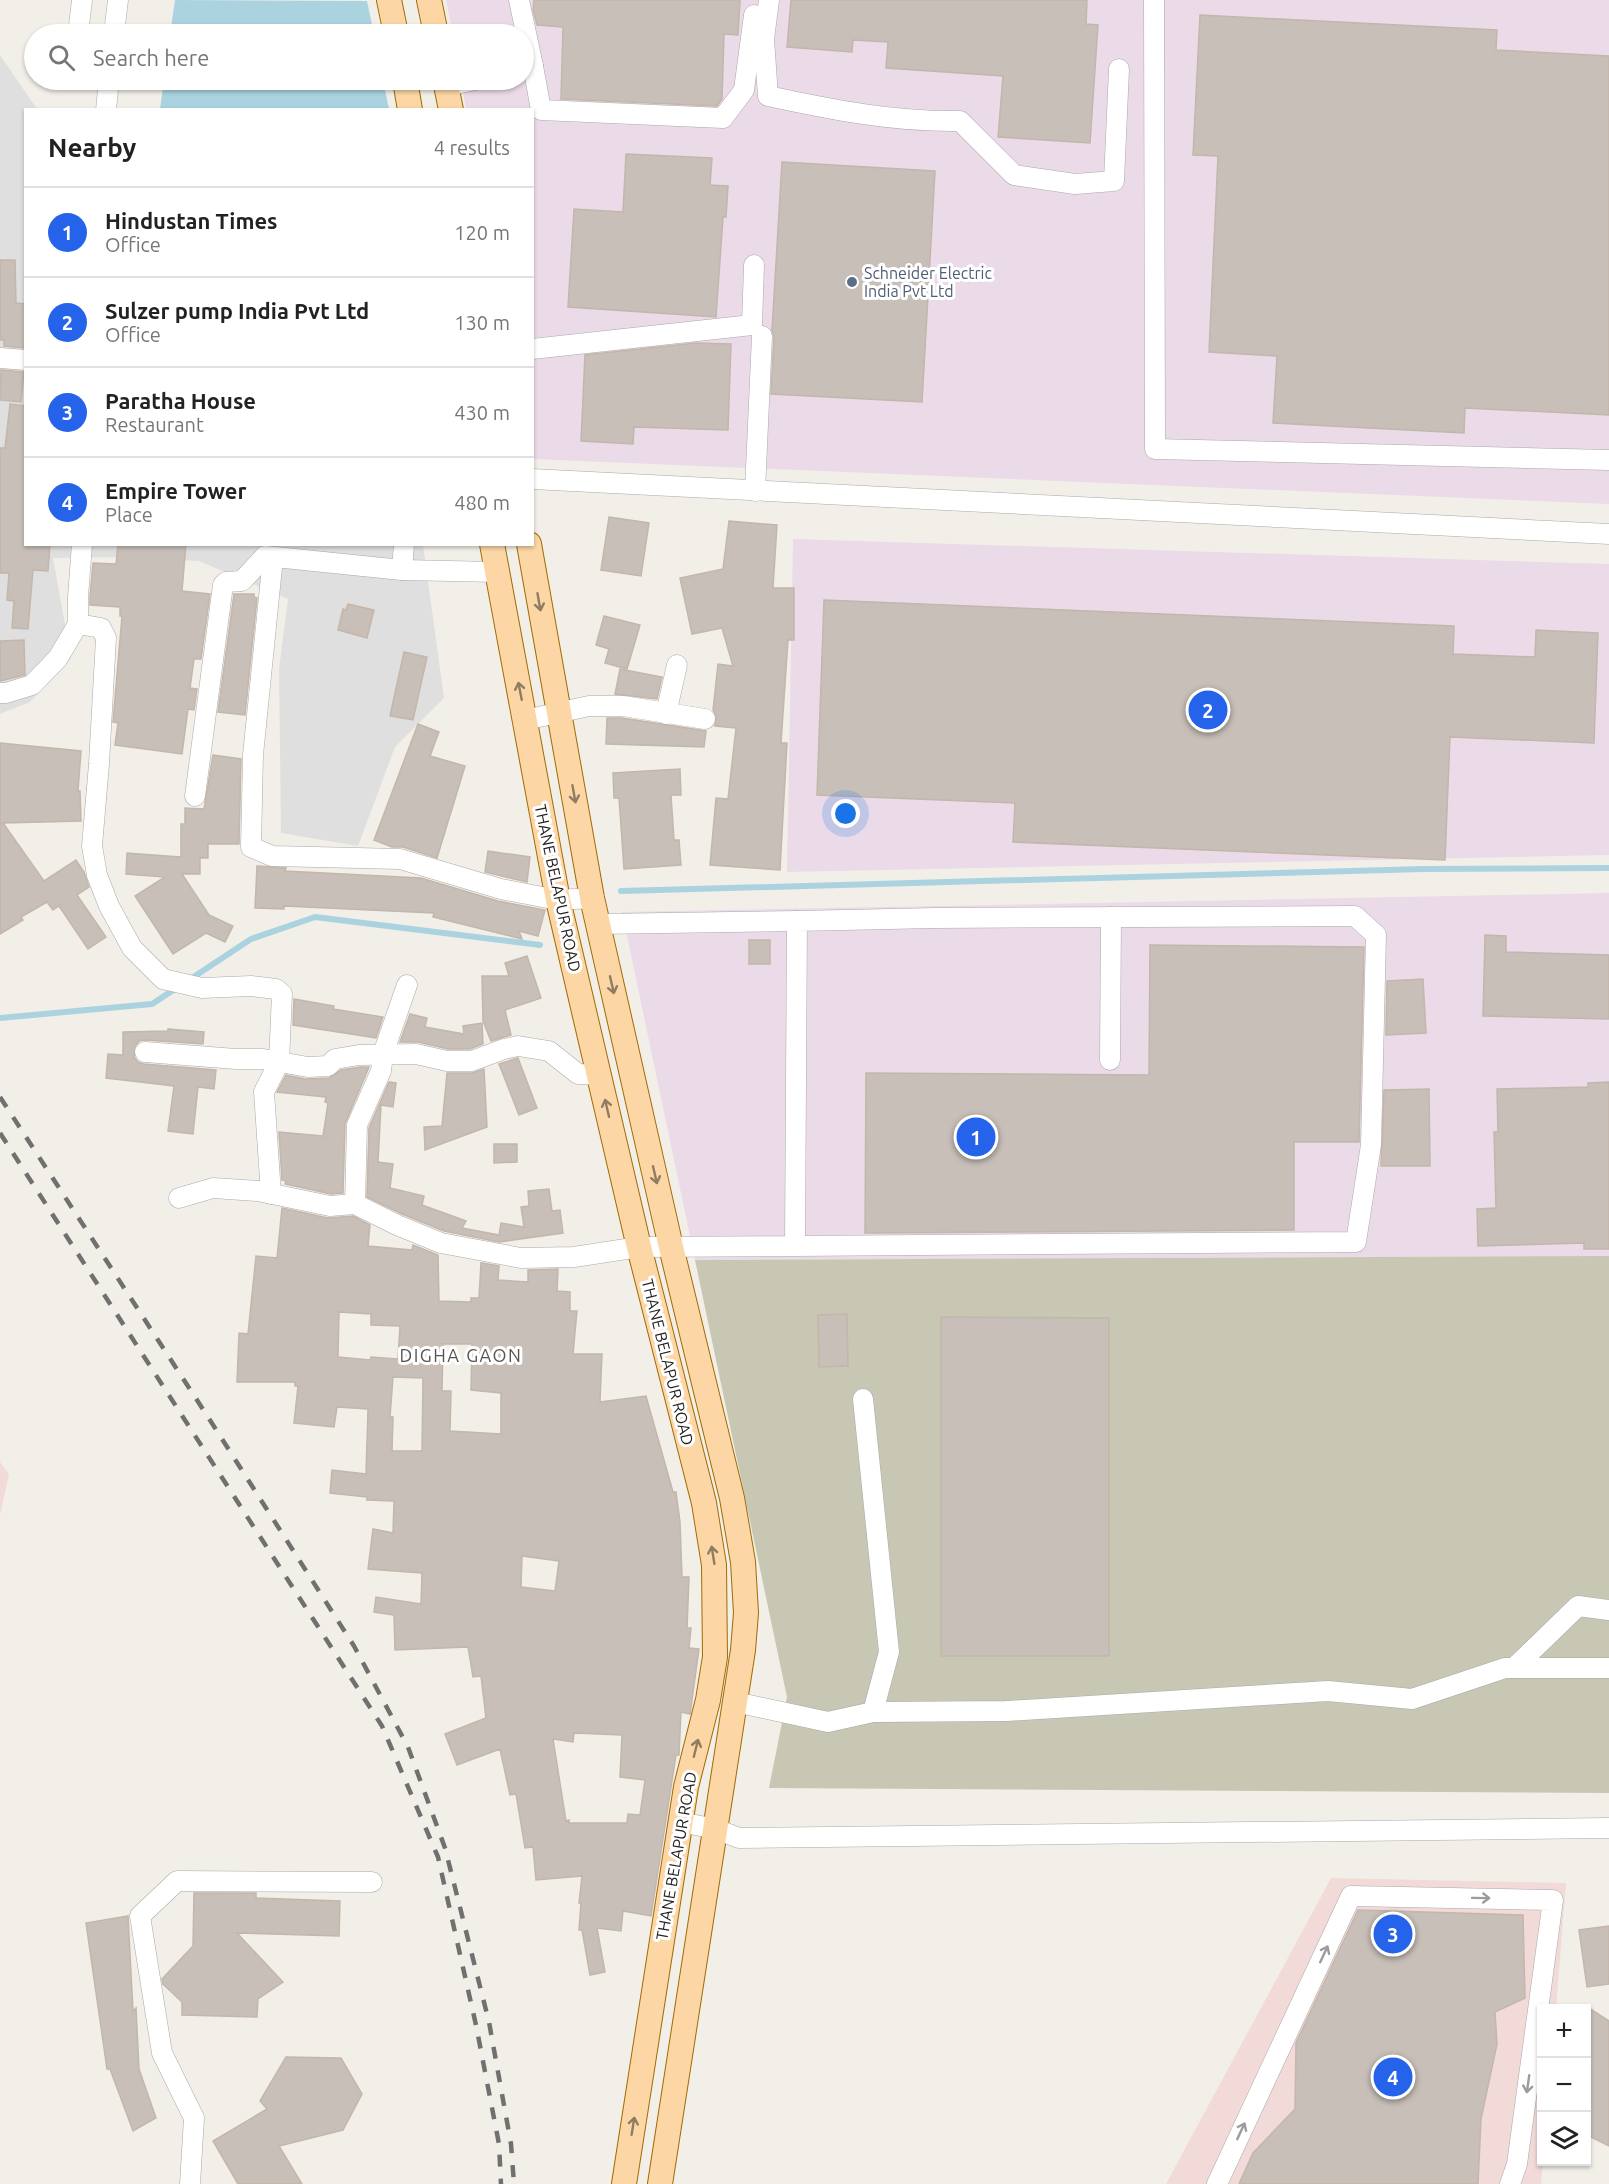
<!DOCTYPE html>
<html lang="en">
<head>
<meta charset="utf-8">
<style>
	body { margin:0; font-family:Ubuntu,sans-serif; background:#f6f6f6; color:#222 }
	.controls { position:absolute; right:18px; bottom:18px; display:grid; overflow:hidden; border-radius:0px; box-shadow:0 2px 4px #0004 }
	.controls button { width:54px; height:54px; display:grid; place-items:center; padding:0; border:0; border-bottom:2px solid #e0e0e0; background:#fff; color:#222; font:30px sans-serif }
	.you { position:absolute; left:846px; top:814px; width:21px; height:21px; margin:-15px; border:4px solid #fff; border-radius:50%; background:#1a73e8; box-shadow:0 0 0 9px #1a73e833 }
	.badge { display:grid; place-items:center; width:39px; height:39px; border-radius:50%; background:#2563eb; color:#fff; font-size:20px; font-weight:700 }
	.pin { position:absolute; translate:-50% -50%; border:3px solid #fff; box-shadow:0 2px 6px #0006 }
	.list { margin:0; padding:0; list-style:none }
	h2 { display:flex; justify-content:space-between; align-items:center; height:78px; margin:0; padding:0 24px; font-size:26px }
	h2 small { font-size:20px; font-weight:400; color:#767676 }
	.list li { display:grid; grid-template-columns:39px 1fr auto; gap:18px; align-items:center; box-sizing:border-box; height:90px; padding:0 24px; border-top:2px solid #e0e0e0 }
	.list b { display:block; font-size:22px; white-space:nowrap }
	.list p { margin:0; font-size:20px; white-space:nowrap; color:#767676 }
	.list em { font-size:20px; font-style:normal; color:#767676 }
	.icon { flex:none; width:33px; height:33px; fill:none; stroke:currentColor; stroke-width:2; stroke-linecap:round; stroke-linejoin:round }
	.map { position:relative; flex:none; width:1609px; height:2184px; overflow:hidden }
	.search { position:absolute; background:#fff; box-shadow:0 2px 4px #0004; left:24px; top:24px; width:510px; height:66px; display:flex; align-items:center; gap:15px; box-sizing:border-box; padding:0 21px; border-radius:33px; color:#767676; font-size:22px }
	.panel { position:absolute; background:#fff; box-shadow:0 2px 4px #0004; left:24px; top:108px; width:510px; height:438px; border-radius:0px }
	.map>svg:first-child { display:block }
	.residential { fill:#e0dfdf }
	.commercial { fill:#f2dad9 }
	.industrial { fill:#ebdbe8 }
	.construction { fill:#c7c7b4 }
	.water { fill:#aad3df }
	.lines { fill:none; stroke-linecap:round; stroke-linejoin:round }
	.stream { stroke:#aad3df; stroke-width:6 }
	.building { fill:#c7bfb8; stroke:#c4b6ab; stroke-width:1.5; fill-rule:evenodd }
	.minor-casing { stroke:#a9a9a9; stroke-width:21 }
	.major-casing { stroke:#a06b00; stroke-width:26 }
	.minor { stroke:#fff; stroke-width:20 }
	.major { stroke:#fcd6a4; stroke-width:24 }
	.rail { stroke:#707070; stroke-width:4.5; stroke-dasharray:12 12; stroke-linecap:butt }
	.oneway { stroke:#8f7c63 }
	.oneway2 { stroke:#9c9c9c }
	.service-dot { fill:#5c6f8a; stroke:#fff; stroke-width:2 }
	.labels { text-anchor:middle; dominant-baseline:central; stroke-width:6; stroke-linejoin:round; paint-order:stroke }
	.service-label { font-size:16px; fill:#4e5e75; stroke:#fff; text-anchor:start }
	.street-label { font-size:16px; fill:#222; stroke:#fff }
	.neighbourhood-label { font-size:18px; letter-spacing:1.5px; fill:#555; stroke:#fff }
</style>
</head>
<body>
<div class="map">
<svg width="1609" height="2184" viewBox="0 0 1609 2184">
	<rect width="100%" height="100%" fill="#f2efe9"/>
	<polygon class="residential" points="0,55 37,109 26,110 26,544 423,545 444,698 395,747 358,846 281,833 279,669 288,599 199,561 123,557 53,558 71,658 30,702 0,714"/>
	<g class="commercial">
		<polygon points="0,1462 9,1474 0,1515"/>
		<polygon points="1331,1878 1566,1883 1556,2008 1542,2008 1543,2162 1541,2184 1166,2184"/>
	</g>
	<g class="industrial">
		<polygon points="446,0 1609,0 1609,504 533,459 532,110 466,109 461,80 524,80 524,34 453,34"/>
		<polygon points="793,539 1609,564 1609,855 787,872"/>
		<polygon points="1609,893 1609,1256 695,1260 622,912"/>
	</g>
	<polygon class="construction" points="1609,1256 1609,1793 769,1788 787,1697 695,1260"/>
	<g class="water">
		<polygon points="175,0 367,1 374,34 170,34"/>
		<polygon points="164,80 383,80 389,109 160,109"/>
	</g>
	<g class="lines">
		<g class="stream">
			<polyline points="621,891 1423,869 1609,868"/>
			<polyline points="189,980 251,939 315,917 540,945"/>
			<polyline points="0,1018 152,1004 178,987"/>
		</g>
	</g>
	<g class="building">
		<polygon points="534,0 740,0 738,35 724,34 722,99 717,106 561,99 563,27 537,25 533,10"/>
		<polygon points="791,0 1087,0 1086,24 1098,25 1090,143 998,137 1003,76 886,68 888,42 853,40 852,52 787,47"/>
		<polygon points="1200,15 1497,30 1496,50 1609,56 1609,415 1465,408 1464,433 1273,423 1277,356 1209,352 1218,156 1193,155"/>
		<polygon points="626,154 712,158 710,185 728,186 726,217 723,217 716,317 568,307 574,209 623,212"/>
		<polygon points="782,162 935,171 922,402 771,394 774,337 772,330"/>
		<polygon points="0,260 15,260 16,303 26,304 26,348 4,346 4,340 0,340"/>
		<polygon points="696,343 731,344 728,430 634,427 633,444 581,441 585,355"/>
		<polygon points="1,370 24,372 21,402 0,400"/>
		<polygon points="10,404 26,406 26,544 50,544 48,571 33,570 28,629 12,628 14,601 7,600 9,573 0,573 0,448 5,448"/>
		<polygon points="609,517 649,523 641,576 601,570"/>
		<polygon points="729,521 777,525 773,588 794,588 794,640 788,640 781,743 787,743 780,870 710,865 716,798 728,799 736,728 715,726 716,715 713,710 718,664 733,666 722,628 692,634 680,578 723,569"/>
		<polygon points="118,544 186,544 182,591 210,594 201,659 194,659 190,688 197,689 194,710 188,709 182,754 115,745 118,723 113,722 122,616 120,616 120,607 90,605 90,597 93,563 116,564"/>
		<polygon points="234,594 254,594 254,597 257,598 245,715 218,712"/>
		<polygon points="824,600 1454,626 1453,654 1535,657 1536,630 1598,633 1594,743 1450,737 1445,860 1013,842 1015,803 817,795"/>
		<polygon points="348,604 374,610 367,638 338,630 343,609 346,610"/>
		<polygon points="604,616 640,625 627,669 605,663 609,649 596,645"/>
		<polygon points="24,640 25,675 0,681 0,641"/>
		<polygon points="404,652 427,657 413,720 390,716"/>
		<polygon points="620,669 662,677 657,699 615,694"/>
		<polygon points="607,718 622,718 706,731 704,747 606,744"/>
		<polygon points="418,724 439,732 430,756 465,766 437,858 403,847 392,847 374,840"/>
		<polygon points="0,743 81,751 78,791 80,791 81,821 3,823 44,881 76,860 84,872 89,887 77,895 106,937 88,949 59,906 53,910 47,902 21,917 23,920 0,934"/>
		<polygon points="213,755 241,759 239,844 208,844 208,858 200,858 200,874 182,874 209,915 233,926 225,942 206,933 173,954 135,896 165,877 126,874 127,853 181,857 181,824 185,824 185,808 204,809"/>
		<polygon points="680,769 681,795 671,795 674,840 679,840 681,865 624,869 619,798 614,798 613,773"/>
		<polygon points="488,851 530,857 527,882 485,872"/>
		<polygon points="257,866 286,868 285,871 421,878 498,901 545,910 538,936 519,931 522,939 433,917 434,913 284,906 284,909 255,908"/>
		<polygon points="1485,935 1506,936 1506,952 1609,955 1609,1019 1483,1016"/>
		<rect x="749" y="940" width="21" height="24"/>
		<polygon points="1150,945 1364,947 1359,1142 1294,1142 1294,1230 865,1233 866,1073 1149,1075"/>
		<polygon points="527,956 541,998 505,1010 511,1035 491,1041 483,1021 482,976 509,976 505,963"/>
		<polygon points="1423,979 1426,1033 1386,1035 1387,981"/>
		<polygon points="294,999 334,1006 333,1009 383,1017 376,1038 293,1025"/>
		<polygon points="410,1014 427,1018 425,1027 464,1034 463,1026 482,1023 483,1044 470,1049 448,1049 418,1042 400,1042"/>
		<polygon points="168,1029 204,1032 203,1044 145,1040 139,1041 135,1046 134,1057 138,1062 144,1064 216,1070 214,1089 198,1087 193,1134 168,1131 174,1086 106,1078 108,1054 123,1055 123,1032 168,1031"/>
		<polygon points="518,1058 537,1108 519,1115 499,1064"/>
		<polygon points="360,1067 369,1067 345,1124 343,1193 331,1194 285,1184 286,1181 282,1180 279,1132 323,1136 328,1103 325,1102 326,1097 277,1092 286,1075 306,1079 329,1078 341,1070"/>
		<polygon points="484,1069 487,1127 425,1150 424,1127 442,1126 447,1073 472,1073"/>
		<polygon points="389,1082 396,1083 393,1107 381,1105 378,1162 393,1164 390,1188 424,1196 422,1205 466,1221 462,1228 499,1235 501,1223 524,1227 521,1207 529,1206 528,1191 549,1189 552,1211 560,1210 563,1233 499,1242 444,1231 402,1214 367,1197 369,1128"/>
		<polygon points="1609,1082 1609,1249 1584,1249 1584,1243 1478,1246 1477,1209 1496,1208 1494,1132 1498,1132 1497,1089 1588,1087 1588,1083"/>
		<polygon points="1429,1089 1430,1166 1381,1166 1384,1090"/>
		<polygon points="494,1144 517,1144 517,1162 494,1163"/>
		<path d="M282,1208L328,1218L353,1216L370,1225L368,1246L412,1250L413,1245L438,1255L439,1301L471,1302V1298H479L481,1263L499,1266L498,1280L528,1282V1270L558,1269L557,1291L570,1292V1311H577L573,1354H602L600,1402L646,1396L673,1492H676L680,1522L682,1577H689L687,1628H691L689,1648L699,1649L690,1714L681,1712L679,1755H676L651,1916L623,1911L621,1931L597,1928L605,1972L590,1975L582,1930H579L581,1903H579L582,1876L536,1880L533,1847L525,1848L516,1794L510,1795L500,1749L457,1765L445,1734L486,1718L481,1676L473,1677L468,1647L395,1650L394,1615L374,1612L376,1597L421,1604L422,1573L368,1569L373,1529L393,1533L394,1501L367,1500V1497L330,1493L332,1470L366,1474L368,1409L337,1407L334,1427L294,1423L298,1386H295V1382H237L239,1333L248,1334L256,1256L277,1258ZM339,1312L371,1314V1325L400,1326L398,1359L371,1357L370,1360L338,1357ZM443,1344H472L471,1390L501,1393V1434L450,1431L451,1391H442ZM393,1377L423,1378L422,1451H392L393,1417H390ZM522,1556L559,1561L555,1591L521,1587ZM574,1733L622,1735L620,1777L645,1780L640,1815L628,1814L627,1823H569V1820L566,1821L553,1739L573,1742Z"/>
		<polygon points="847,1314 848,1366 819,1367 818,1315"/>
		<polygon points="941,1317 1109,1318 1109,1656 941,1656"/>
		<polygon points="194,1893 256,1893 256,1898 340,1901 339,1936 237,1933 283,1982 258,1999 257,2017 182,2015 182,2002 163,1984 162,1979 193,1946"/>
		<polygon points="1358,1910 1523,1915 1525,1998 1495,2012 1497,2044 1481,2119 1478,2184 1239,2184 1253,2153 1295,2109 1296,2043"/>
		<polygon points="128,1916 133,2011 136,2008 139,2069 156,2118 133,2131 110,2069 107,2069 86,1923"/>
		<polygon points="1609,1926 1609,1984 1587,1987 1579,1930"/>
		<polygon points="1587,2007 1609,2021 1609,2146 1587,2135"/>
		<polygon points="286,2057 341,2058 362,2094 343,2130 279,2146 302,2184 238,2184 213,2141 267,2109 260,2101"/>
	</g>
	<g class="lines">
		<g class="minor-casing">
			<g id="minor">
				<polyline points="519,0 533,66"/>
				<path d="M769,0L764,39L768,96C833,110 894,122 960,121L1014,175L1075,184L1114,181L1119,69"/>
				<polyline points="1154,0 1155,449 1609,460"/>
				<polyline points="78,34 82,0"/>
				<polyline points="114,34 118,0"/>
				<polyline points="524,68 533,66 541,110 723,118 744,90 754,15"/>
				<polyline points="446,86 475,80"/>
				<polyline points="106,110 109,80"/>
				<polyline points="532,349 752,325 754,265"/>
				<polyline points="0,358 26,360"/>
				<polyline points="532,479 1609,534"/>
				<polyline points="755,491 762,336"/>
				<polyline points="273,557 253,755 251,847 272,856 400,859 501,889 558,900 592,898"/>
				<polyline points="402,570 404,544"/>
				<polyline points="78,624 101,628 106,638 99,764 92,846 97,875 109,906 132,948 163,979 202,988 251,986 276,989 282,994 279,1062 264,1092 271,1194"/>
				<polyline points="0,693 6,693 32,685 58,658 78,624 78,597 82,544"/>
				<polyline points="666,714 677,665"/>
				<polyline points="525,720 589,706 623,706 705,719"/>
				<polyline points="195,796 223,585 226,582 242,581 265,556 402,570 497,572"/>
				<polyline points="598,924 797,921"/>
				<polyline points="145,1052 236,1059 263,1059 308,1067 328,1066 335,1059 359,1055 416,1054 447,1061 472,1061 504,1049 518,1046 549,1051 578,1074 599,1075"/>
				<polyline points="1110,1060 1111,917"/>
				<polyline points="179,1198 213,1188 258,1191 330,1206 355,1204 397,1225 441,1243 521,1258 574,1257 639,1247 1356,1242 1371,1145 1376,935 1355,916 935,918 797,921 795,1245"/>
				<polyline points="355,1204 357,1125 381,1071 383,1054 407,985"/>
				<polyline points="1514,1668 1578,1606 1609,1610"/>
				<polyline points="735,1702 828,1722 873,1712 889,1652 863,1399"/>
				<polyline points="873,1712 1007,1711 1328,1691 1412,1699 1505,1668 1609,1668"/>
				<polyline points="680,1822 716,1829 739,1838 1609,1828"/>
				<polyline points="190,2184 194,2118 162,2053 140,1916 177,1881 372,1882"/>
				<polyline points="1217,2184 1351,1896 1553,1900 1517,2164 1510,2184"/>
			</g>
		</g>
		<g class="major-casing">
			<g id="major">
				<polyline points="389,0 396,34"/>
				<polyline points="429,0 436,34"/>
				<polyline points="405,80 410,110"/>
				<polyline points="445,80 451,110"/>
				<polyline points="492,544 558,900 639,1247 704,1503 714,1565 715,1657 708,1700 686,1787 624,2184"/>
				<polyline points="529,544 592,898 671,1247 732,1498 743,1562 746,1613 743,1650 660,2184"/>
			</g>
		</g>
		<use href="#minor" class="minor"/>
		<use href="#major" class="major"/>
		<g class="rail">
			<polyline points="0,1097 208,1417 354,1646 408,1747 445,1848 489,2022 511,2144 514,2184"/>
			<polyline points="0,1133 382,1726 438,1857 476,2025 499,2144 501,2184"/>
		</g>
	</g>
	<defs><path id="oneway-shaft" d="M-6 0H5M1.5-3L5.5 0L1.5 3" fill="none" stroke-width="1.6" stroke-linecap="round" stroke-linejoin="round" transform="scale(1.5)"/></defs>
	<g class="oneway">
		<use href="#oneway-shaft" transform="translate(539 602) rotate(80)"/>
		<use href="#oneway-shaft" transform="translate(520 691) rotate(-101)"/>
		<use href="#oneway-shaft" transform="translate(574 794) rotate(80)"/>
		<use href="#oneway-shaft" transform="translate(612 985) rotate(77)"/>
		<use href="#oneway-shaft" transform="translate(607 1108) rotate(-103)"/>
		<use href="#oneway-shaft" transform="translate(655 1175) rotate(77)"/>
		<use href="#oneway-shaft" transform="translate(713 1555) rotate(-99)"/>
		<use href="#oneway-shaft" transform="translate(696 1748) rotate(-76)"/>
		<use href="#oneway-shaft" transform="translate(633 2126) rotate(-81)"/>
	</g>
	<g class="oneway2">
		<use href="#oneway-shaft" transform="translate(1481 1898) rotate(1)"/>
		<use href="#oneway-shaft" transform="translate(1324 1954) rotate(-65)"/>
		<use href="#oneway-shaft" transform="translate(1528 2084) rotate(98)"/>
		<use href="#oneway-shaft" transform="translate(1241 2131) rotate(-65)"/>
	</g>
	<circle class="service-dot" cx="852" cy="282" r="6"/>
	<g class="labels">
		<g class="service-label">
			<text x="864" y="273">Schneider Electric<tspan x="864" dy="18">India Pvt Ltd</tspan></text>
		</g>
		<g class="street-label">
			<text transform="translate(558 888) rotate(78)">THANE BELAPUR ROAD</text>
			<text transform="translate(668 1362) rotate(76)">THANE BELAPUR ROAD</text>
			<text transform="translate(676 1856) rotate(-80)">THANE BELAPUR ROAD</text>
		</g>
		<g class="neighbourhood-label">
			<text x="461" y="1355">DIGHA GAON</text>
		</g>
	</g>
</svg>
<div class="controls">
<button>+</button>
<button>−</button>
<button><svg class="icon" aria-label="layers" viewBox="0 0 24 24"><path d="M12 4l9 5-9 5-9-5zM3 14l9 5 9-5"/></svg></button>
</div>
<div class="you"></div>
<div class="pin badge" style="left:976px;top:1137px">1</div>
<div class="pin badge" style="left:1208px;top:710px">2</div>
<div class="pin badge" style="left:1393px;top:1934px">3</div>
<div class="pin badge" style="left:1393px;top:2077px">4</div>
<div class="search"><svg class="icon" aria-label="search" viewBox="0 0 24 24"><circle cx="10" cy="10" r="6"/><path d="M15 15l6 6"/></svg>Search here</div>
<section class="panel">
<h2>Nearby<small>4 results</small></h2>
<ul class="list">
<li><span class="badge">1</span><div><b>Hindustan Times</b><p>Office</p></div><em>120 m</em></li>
<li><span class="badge">2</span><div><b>Sulzer pump India Pvt Ltd</b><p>Office</p></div><em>130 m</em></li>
<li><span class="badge">3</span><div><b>Paratha House</b><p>Restaurant</p></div><em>430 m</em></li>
<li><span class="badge">4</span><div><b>Empire Tower</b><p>Place</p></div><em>480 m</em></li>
</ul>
</section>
</div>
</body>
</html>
